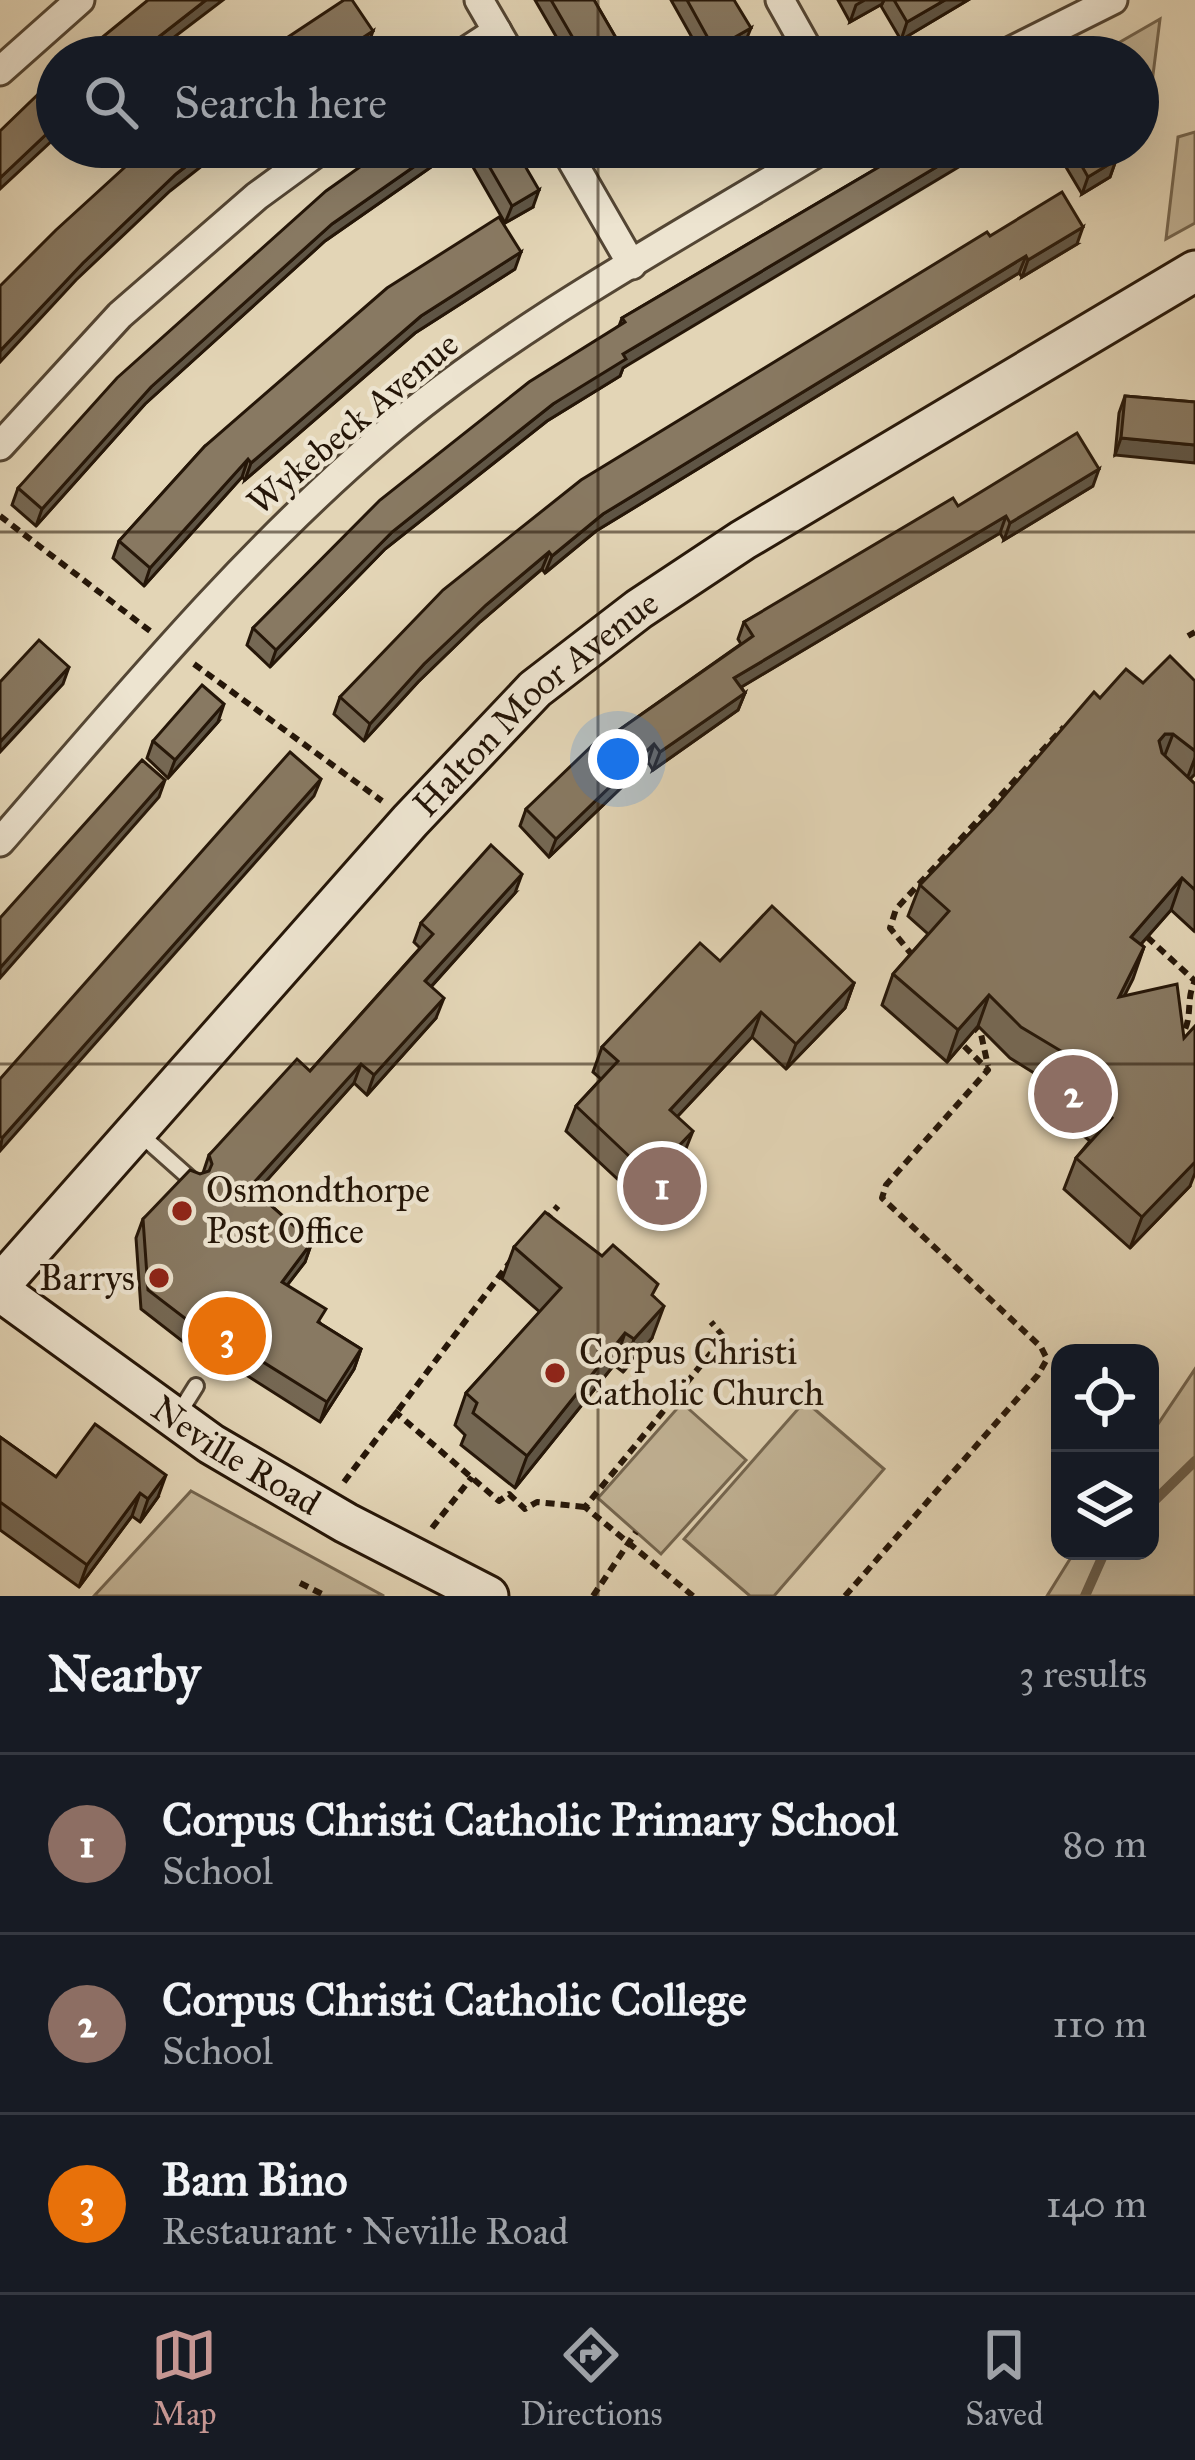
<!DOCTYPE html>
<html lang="en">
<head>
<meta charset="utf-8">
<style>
	body { margin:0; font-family:"IM FELL Great Primer",serif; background:#242831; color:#f1f3f6 }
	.controls { position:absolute; right:36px; bottom:36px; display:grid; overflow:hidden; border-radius:24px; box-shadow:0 12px 48px #0002 }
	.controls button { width:108px; height:108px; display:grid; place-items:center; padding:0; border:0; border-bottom:3px solid #363941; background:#171b24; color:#f1f3f6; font:60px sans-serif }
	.you { position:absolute; left:618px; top:759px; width:42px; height:42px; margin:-30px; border:9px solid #fff; border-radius:50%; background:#1a73e8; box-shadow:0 0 0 18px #1a73e833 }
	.badge { display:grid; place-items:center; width:78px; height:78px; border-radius:50%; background:#c59692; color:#fff; font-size:39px; font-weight:700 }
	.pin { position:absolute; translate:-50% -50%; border:6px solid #fff; box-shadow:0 3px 12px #0006 }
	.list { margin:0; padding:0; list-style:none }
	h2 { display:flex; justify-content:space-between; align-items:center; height:156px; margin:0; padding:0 48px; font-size:51px }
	h2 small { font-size:39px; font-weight:400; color:#9ea1a6 }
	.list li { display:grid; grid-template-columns:78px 1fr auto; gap:36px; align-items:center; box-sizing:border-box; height:180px; padding:0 48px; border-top:3px solid #363941 }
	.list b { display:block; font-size:45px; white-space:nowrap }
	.list p { margin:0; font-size:39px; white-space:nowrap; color:#9ea1a6 }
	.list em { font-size:39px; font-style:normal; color:#9ea1a6 }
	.icon { flex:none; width:66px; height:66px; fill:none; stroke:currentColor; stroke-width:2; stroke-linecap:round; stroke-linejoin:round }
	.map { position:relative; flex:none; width:1195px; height:1596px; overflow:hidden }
	.search { position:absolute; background:#171b24; box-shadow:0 12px 48px #0002; left:36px; right:36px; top:36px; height:132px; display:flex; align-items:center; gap:30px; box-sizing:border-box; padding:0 42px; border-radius:66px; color:#9ea1a6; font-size:45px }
	.sheet { height:696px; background:#171b24 }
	nav { display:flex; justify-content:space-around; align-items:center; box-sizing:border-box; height:168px; border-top:3px solid #363941; background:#171b24; font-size:33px; color:#9ea1a6 }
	nav a { display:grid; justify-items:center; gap:6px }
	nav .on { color:#c59692 }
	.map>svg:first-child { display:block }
	.green { fill:#c3b598; stroke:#746650; stroke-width:3 }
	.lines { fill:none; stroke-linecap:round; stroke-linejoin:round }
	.stream { stroke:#70624d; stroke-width:10 }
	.lane-casing { stroke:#544634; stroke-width:20 }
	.street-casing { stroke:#544634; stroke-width:33 }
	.secondary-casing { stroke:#251608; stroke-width:45 }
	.path { stroke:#251608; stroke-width:6; stroke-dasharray:9 6; stroke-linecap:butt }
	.lane { stroke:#ede4d0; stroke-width:14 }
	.street { stroke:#ede4d0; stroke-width:27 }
	.secondary { stroke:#ede4d0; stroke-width:39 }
	.wall { fill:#756854; stroke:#251608; stroke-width:3 }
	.shaded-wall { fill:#5f5545; stroke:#251608; stroke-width:3 }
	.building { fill:#887962; stroke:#251608; stroke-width:3 }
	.grid { fill:none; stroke:#251608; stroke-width:3; stroke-opacity:0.55 }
	.poi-dot { fill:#8f2418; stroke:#ede4d0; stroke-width:4.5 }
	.labels { text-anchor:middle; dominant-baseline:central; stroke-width:9; stroke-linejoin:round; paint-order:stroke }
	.street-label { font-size:36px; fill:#251608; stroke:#ede4d0 }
	.poi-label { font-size:36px; fill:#251608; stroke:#ede4d0; text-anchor:start }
</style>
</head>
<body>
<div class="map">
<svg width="1195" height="1596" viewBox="0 0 1195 1596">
	<rect width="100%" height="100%" fill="#e3d5b6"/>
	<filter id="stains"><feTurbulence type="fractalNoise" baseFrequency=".00167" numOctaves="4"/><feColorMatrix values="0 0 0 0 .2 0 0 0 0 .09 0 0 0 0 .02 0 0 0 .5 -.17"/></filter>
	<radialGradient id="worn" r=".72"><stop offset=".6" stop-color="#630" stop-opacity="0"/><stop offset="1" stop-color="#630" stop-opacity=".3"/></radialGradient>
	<g class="green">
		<polygon points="1160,19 1152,83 1138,88 1138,57 1094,57"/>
		<polygon points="1195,132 1195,223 1166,239 1178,137"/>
		<polygon points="1195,1369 1195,1596 1047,1596 1075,1551 1150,1551 1150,1436"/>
		<polygon points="805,1401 884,1469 774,1596 750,1596 684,1539"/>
		<polygon points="682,1403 746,1460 661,1554 598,1498"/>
		<polygon points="191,1491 384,1596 94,1596"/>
	</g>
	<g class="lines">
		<g class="stream">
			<polyline points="1150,1505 1195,1461"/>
			<polyline points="1085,1596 1105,1551"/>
		</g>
		<g class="lane-casing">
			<g id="lane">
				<polyline points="140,1134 194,1182"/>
				<polyline points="176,1418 196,1386"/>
			</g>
		</g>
		<g class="street-casing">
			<g id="street">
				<polyline points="479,0 512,57"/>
				<polyline points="780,0 812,57"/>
				<polyline points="457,57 497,31"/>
				<polyline points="999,57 1113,0"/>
				<polyline points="0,71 80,0"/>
				<polyline points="564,147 632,265"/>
				<polyline points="0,446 120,315 257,196 324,147"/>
				<path d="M0,842C122,702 240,558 382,437C516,323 677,238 826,147"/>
			</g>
		</g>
		<g class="secondary-casing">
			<g id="secondary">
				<path id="s1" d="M0,1285L410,821L535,689L639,609L743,540L1195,271"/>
				<path id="s2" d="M0,1291L211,1444L346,1523L488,1596"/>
			</g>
		</g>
		<g class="path">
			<polyline points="0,516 150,631"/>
			<polyline points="1188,636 1195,632"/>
			<polyline points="194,664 382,801"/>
			<path d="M1147,937L1195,981C1185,999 1194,1019 1181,1036"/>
			<polyline points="913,956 890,928 896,909 1064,727"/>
			<polyline points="971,1025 981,1034 988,1066"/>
			<polyline points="545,1221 558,1206"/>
			<polyline points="394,1411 499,1501 509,1494 525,1509 537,1502 585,1507"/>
			<polyline points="344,1482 513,1258"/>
			<polyline points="432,1528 472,1477"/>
			<polyline points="300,1583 326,1596"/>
			<polyline points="593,1596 636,1532"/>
			<polyline points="693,1596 585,1507 724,1337 711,1322"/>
			<polyline points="845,1596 1038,1375 1047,1359 1041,1347 882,1198 886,1185 988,1070 962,1044"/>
		</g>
		<use href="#lane" class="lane"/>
		<use href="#street" class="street"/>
		<use href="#secondary" class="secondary"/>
	</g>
	<g class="wall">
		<polygon points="535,0 594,0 627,57 568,57"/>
		<polygon points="671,0 734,0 744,45 724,57 703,57"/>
		<polygon points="838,0 968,0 901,40 881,6 882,4 850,22"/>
		<polygon points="388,147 456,147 454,151 325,241 145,404 36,526 12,505 18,488"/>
		<polygon points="474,147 514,147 533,207 505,223 469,160"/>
		<polygon points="675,147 710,147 687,163"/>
		<polygon points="913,147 623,368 620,376 547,421 385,549 270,667 247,645 253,628 619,326 622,318"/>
		<polygon points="1054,147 1108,147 1116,160 1110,177 1082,194"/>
		<polygon points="990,236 1077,244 1022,277 1019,273 596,531 545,573 542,569 480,622 418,682 364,741 334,714 340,697"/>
		<polygon points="515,269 415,333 245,480 242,477 144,586 113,558 119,541 205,446"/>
		<polygon points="1125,396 1195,402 1115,455 1119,413"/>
		<polygon points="1093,486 1004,540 1000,533 741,687 745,693 738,710 653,770 648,762 549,857 520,826 526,809 605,740 741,644 738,639 744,622 958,506"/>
		<polygon points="1195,681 1195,774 1190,779 1195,784 1195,929 1194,931 1171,910 1141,944 1144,947 1124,996 1190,1186 1130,1248 1064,1189 1076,1158 1090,1141 1049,1107 1050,1083 1010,1058 978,1026 947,1062 882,1005 893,974 928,934 908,916 920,885 1100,698 1143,683"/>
		<polygon points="218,722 168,778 147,758 153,741"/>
		<polygon points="515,893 431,987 436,1018 367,1095 354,1083 256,1192 312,1242 305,1262 287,1285 321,1324 361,1349 354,1369 320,1422 224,1361 218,1369 141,1309 136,1238 143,1219 203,1173 209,1155 310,1071 420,948 414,942 421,923"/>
		<polygon points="720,961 854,983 845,1008 786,1069 752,1037 677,1117 683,1156 641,1201 566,1131 576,1106 601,1079 593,1072 602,1047"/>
		<polygon points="514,1247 654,1297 652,1338 623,1372 614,1365 515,1488 461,1445 465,1435 455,1425 466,1393 540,1312 502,1279"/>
		<polygon points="0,1437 56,1477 158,1497 140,1522 132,1516 79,1587 0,1530"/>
	</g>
	<g class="shaded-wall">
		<polygon points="206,0 223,0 148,57 133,57"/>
		<polygon points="865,0 884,0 882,4 850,22 856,5"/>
		<polygon points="945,0 968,0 901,40 907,22"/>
		<polygon points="751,28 744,45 724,57 712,57 714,49"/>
		<polygon points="373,31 367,48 353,57 333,57"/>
		<polygon points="57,124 57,136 0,189 0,178"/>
		<polygon points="211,147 226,147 170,191 76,280 0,362 0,351 83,263 176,174"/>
		<polygon points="442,147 456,147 454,151 325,241 145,404 36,526 42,509 151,387 332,224"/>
		<polygon points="693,147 710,147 687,163"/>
		<polygon points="970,147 992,147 623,368 620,376 547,421 385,549 270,667 276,650 392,532 553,404 623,354"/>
		<polygon points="1116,160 1110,177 1082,194 1088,177"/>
		<polygon points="539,190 533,207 505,223 512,206"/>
		<polygon points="1083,227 1077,244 1022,277 1028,260"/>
		<polygon points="521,252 515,269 415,333 245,480 251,463 421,316"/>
		<polygon points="1026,256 1019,273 596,531 545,573 552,556 603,514"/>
		<polygon points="1121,438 1195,445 1195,463 1115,455"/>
		<polygon points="248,459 242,477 144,586 150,568"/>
		<polygon points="1099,469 1093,486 1004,540 1010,523"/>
		<polygon points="1006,516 1000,533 728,695 734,678"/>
		<polygon points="549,552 542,569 480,622 418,682 364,741 370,724 424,664 486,605"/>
		<polygon points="69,667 63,684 0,752 0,742"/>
		<polygon points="745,693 738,710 653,770 660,752"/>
		<polygon points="224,704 218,722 168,778 175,760"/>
		<polygon points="1165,734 1173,734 1161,765 1159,741"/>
		<polygon points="654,744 648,762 549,857 556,839"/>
		<polygon points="1195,758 1195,774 1185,784"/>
		<polygon points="321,779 314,796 0,1151 2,1138"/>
		<polygon points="165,780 159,797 0,978 0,968"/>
		<polygon points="522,874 515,893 418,1001 425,981"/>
		<polygon points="1182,878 1171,910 1120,968 1131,937"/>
		<polygon points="1144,947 1133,979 1108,1028 1119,997"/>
		<polygon points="854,983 845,1008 786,1069 796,1044"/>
		<polygon points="989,995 978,1026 947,1062 958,1030"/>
		<polygon points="444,998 436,1018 367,1095 374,1075"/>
		<polygon points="761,1012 752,1037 660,1135 670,1110"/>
		<polygon points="361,1064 354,1083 243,1207 250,1187"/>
		<polygon points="693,1131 683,1156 641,1201 650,1176"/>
		<polygon points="1195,1153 1195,1173 1190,1186 1130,1248 1142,1217"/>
		<polygon points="312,1242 305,1262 275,1301 282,1282"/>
		<polygon points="664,1306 652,1338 623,1372 634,1339"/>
		<polygon points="625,1333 614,1365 515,1488 527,1456"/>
		<polygon points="231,1342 224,1361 218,1369 225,1349"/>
		<polygon points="361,1349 354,1369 320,1422 327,1402"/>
		<polygon points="166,1475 158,1497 140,1522 148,1499"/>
		<polygon points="140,1493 132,1516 79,1587 87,1565"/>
	</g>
	<g class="building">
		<polygon points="148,0 206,0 133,57 78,57"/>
		<polygon points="344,0 352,0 373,31 333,57 258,57"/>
		<polygon points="551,0 594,0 627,57 584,57"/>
		<polygon points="687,0 734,0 751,28 714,49"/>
		<polygon points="894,0 945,0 907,22"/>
		<polygon points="57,76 57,124 0,178 0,131"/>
		<polygon points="147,147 211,147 176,174 83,263 0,351 0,286 56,230"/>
		<polygon points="388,147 442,147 332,224 151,387 42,509 18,488 117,378 326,191"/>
		<polygon points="478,147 514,147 539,190 512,206"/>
		<polygon points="913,147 970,147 623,354 626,359 553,404 392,532 276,650 253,628 380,500 529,382 625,322 622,318"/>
		<polygon points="1071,147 1108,147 1116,160 1088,177"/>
		<polygon points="1062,192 1083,227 1028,260 1026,256 603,514 552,556 549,552 486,605 424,664 370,724 340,697 443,590 581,480 987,232 990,236"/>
		<polygon points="499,217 521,252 421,316 251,463 248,459 150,568 119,541 205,446 387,288"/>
		<polygon points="1125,396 1195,402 1195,445 1121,438"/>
		<polygon points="1077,433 1099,469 1010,523 1006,516 734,678 745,693 660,752 654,744 556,839 526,809 601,737 605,740 753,636 744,622 953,498 958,506"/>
		<polygon points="39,640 69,667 0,742 0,682"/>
		<polygon points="1170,656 1195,681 1195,751 1173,734 1165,734 1159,741 1162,753 1195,784 1195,890 1182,878 1131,937 1144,947 1119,997 1177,984 1184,1038 1195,1026 1195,1162 1142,1217 1076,1158 1112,1118 1060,1076 1061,1051 1021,1027 989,995 958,1030 893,974 949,911 920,885 993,809 1094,692 1100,698 1126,669 1143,683"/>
		<polygon points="202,685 224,704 175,760 153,741"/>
		<polygon points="290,752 321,779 2,1138 0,1136 0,1079"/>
		<polygon points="142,760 165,780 0,968 0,918"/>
		<polygon points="491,845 522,874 425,981 444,998 374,1075 361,1064 250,1187 312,1242 282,1282 326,1309 318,1322 361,1349 327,1402 231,1342 225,1349 148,1290 143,1219 190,1170 200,1174 209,1171 212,1164 209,1155 297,1059 310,1071 433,934 421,923"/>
		<polygon points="772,906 854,983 796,1044 761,1012 670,1110 693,1131 650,1176 576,1106 618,1061 602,1047 700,943 720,961"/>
		<polygon points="545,1212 602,1256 613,1245 658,1284 652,1295 664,1306 634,1339 625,1333 527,1456 473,1413 477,1403 466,1393 561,1288 514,1247"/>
		<polygon points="95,1424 166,1475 148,1499 140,1493 87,1565 0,1502 0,1437 56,1477"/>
	</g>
	<path class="grid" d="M598,0V57M598,147V1596M0,532H1195M0,1064H1195"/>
	<g class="poi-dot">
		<circle cx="182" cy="1211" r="12"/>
		<circle cx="159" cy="1278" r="12"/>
		<circle cx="555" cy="1373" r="12"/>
	</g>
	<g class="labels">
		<g class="street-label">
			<text transform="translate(353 423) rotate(-40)">Wykebeck Avenue</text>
			<text stroke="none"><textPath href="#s1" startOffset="792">Halton Moor Avenue</textPath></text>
			<text stroke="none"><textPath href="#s2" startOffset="288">Neville Road</textPath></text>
		</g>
		<g class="poi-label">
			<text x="206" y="1190">Osmondthorpe<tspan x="206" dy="41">Post Office</tspan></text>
			<text x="135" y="1278" text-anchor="end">Barrys</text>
			<text x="579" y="1352">Corpus Christi<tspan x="579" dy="41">Catholic Church</tspan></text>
		</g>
	</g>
	<rect width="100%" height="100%" filter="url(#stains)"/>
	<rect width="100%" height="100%" fill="url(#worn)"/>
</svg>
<div class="controls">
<button><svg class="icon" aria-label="locate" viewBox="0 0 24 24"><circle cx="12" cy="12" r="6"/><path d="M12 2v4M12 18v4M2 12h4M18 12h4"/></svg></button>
<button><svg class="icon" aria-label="layers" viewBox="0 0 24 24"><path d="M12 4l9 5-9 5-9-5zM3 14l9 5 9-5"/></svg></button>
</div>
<div class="you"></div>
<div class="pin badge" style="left:662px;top:1186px;background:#8d6e63">1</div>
<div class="pin badge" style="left:1073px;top:1094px;background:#8d6e63">2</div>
<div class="pin badge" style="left:227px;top:1336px;background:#e8710a">3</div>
<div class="search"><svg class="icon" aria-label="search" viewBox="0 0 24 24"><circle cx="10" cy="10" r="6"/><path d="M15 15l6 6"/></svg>Search here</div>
</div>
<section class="sheet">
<h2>Nearby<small>3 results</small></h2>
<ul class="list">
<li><span class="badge" style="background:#8d6e63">1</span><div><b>Corpus Christi Catholic Primary School</b><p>School</p></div><em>80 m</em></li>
<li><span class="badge" style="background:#8d6e63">2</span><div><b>Corpus Christi Catholic College</b><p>School</p></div><em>110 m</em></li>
<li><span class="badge" style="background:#e8710a">3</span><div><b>Bam Bino</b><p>Restaurant · Neville Road</p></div><em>140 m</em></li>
</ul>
</section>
<nav>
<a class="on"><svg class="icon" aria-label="map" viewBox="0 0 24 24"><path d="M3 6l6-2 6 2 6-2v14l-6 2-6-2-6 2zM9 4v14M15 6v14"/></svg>Map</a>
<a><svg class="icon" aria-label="directions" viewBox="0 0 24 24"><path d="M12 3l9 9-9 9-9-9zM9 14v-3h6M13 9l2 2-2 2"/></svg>Directions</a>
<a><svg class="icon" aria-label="saved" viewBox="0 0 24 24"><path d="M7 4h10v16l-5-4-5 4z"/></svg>Saved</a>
</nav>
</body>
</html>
